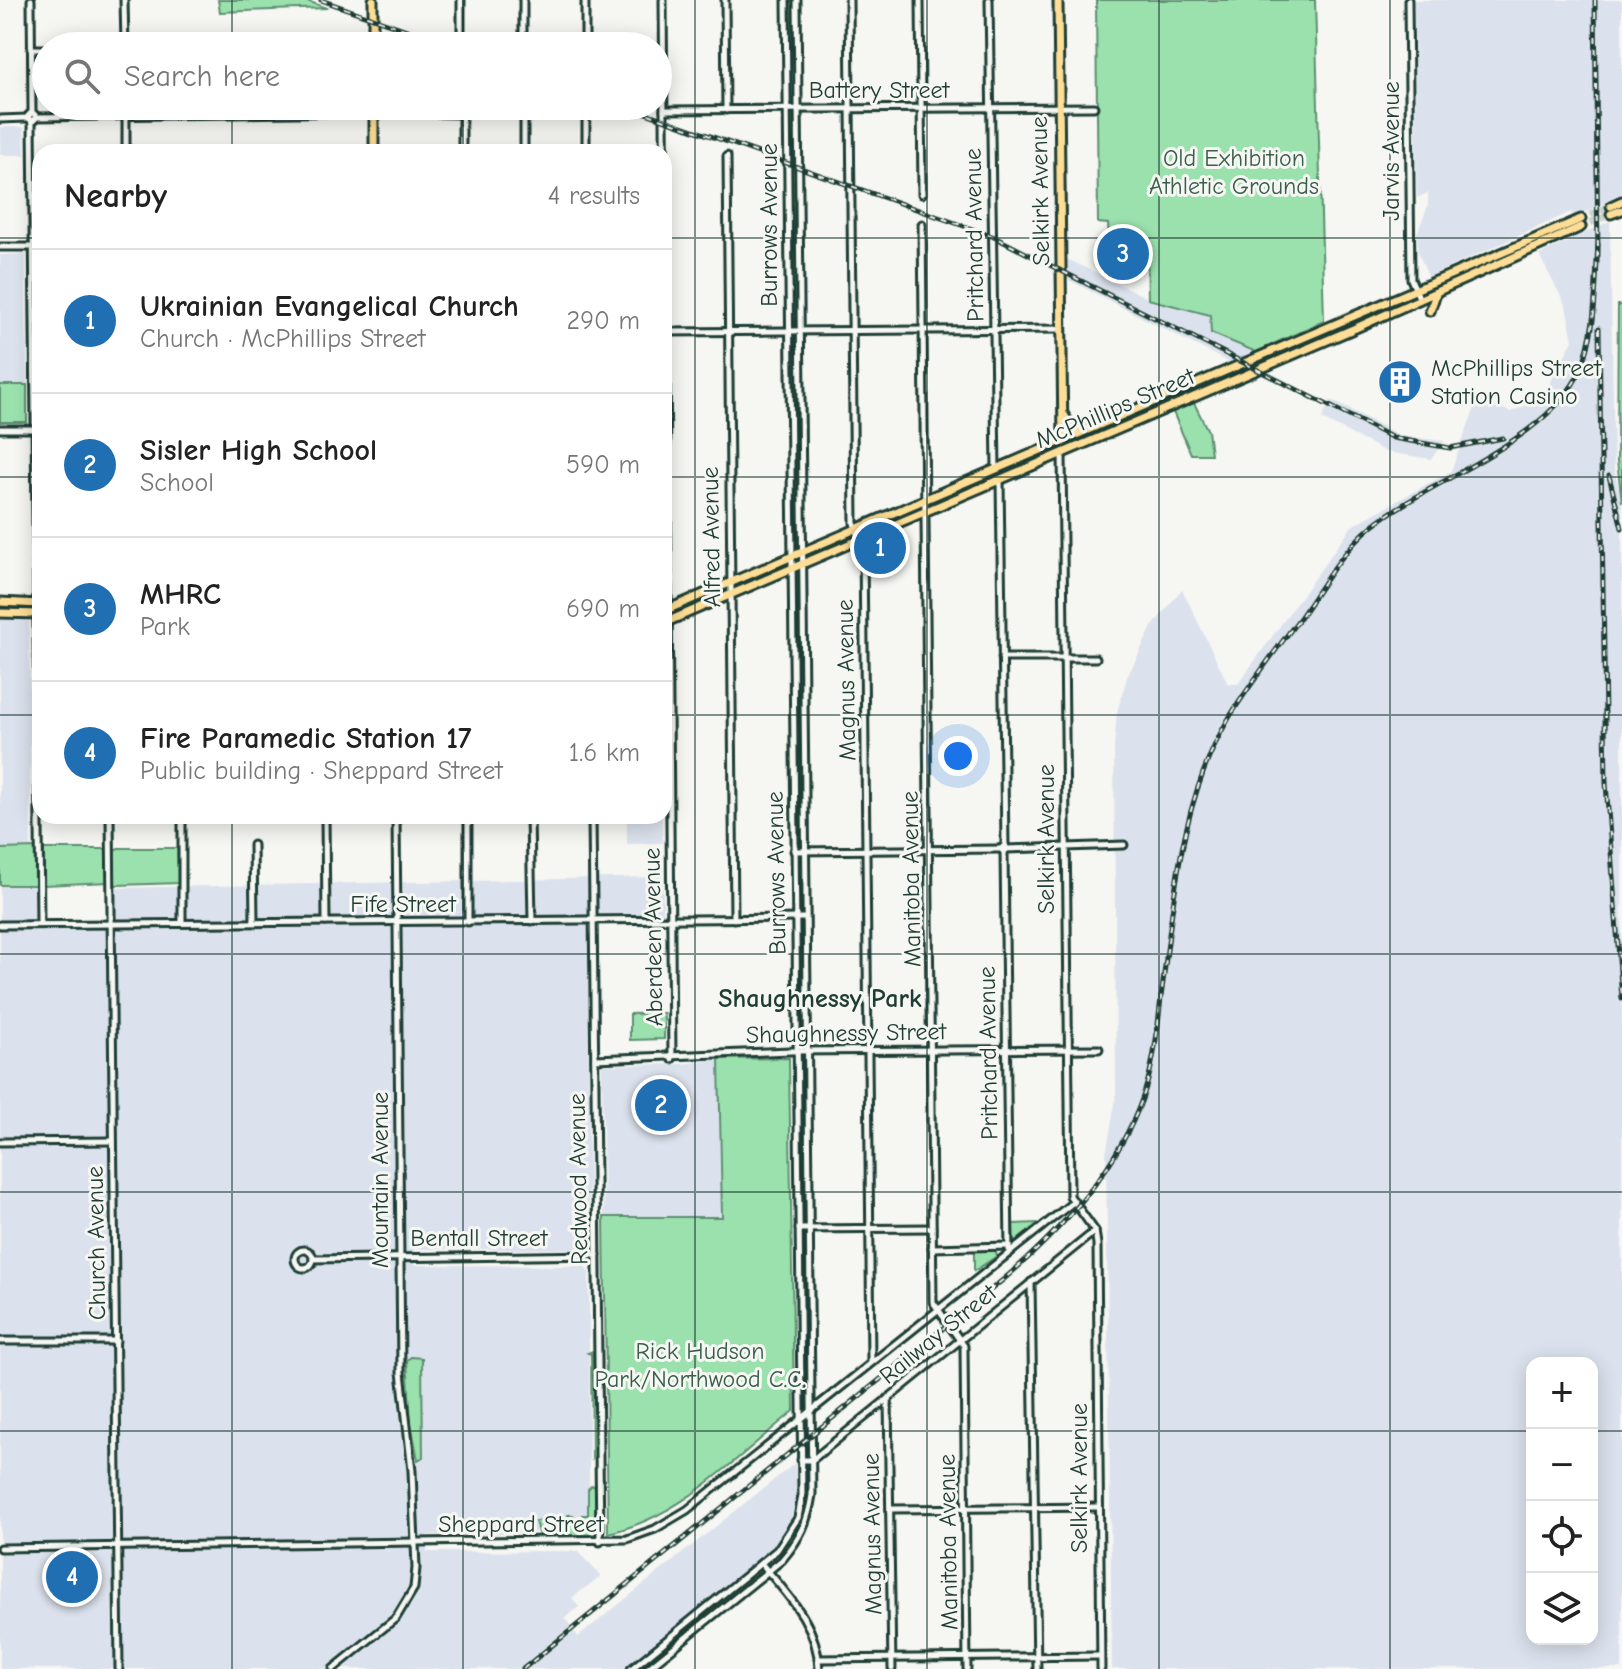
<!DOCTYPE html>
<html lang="en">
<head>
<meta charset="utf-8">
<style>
	body { margin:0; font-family:"Comic Neue",sans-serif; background:#f6f6f6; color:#222 }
	.controls { position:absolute; right:24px; bottom:24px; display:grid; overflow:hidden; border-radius:16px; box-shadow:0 4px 20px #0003 }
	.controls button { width:72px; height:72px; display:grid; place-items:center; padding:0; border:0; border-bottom:2px solid #e0e0e0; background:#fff; color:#222; font:40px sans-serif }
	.you { position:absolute; left:958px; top:756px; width:28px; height:28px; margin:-20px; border:6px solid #fff; border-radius:50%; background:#1a73e8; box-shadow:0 0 0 12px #1a73e833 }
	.badge { display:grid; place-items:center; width:52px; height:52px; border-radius:50%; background:#1f6fb2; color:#fff; font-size:26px; font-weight:700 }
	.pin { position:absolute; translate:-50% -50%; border:4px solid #fff; box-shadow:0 2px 8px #0006 }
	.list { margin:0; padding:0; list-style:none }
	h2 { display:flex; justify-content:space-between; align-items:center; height:104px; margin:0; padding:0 32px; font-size:34px }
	h2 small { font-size:26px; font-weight:400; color:#767676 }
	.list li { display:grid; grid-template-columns:52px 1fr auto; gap:24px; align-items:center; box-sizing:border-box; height:144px; padding:0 32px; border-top:2px solid #e0e0e0 }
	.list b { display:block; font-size:30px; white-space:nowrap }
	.list p { margin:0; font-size:26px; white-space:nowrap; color:#767676 }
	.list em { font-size:26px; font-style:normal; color:#767676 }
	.icon { flex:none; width:44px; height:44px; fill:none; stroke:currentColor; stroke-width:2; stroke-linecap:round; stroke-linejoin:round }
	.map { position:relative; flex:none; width:1622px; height:1669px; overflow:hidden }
	.search { position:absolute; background:#fff; box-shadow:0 4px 20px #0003; left:32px; top:32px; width:640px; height:88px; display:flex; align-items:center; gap:20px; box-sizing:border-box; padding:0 28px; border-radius:44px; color:#767676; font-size:30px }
	.panel { position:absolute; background:#fff; box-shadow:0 4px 20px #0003; left:32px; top:144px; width:640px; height:680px; border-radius:24px }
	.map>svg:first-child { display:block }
	.built { fill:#dce2ed; fill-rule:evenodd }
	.green { fill:#9be1ae; stroke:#5d8f71; stroke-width:2 }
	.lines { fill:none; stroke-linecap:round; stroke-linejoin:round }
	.major-tunnel { stroke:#cbd1cc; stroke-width:7; stroke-dasharray:7 3.5; stroke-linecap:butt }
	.minor-casing { stroke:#1f3d34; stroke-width:11 }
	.major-casing { stroke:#1f3d34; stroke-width:13 }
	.minor { stroke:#f6f6f2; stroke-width:5 }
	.major { stroke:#fedd96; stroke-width:7 }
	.rail-casing { stroke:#1f3d34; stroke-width:5 }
	.rail { stroke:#f6f6f2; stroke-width:2; stroke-dasharray:6; stroke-linecap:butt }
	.grid { fill:none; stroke:#1f3d34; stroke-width:2; stroke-opacity:0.55 }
	.labels { text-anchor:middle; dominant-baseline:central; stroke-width:6; stroke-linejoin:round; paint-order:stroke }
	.street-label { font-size:24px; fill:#1f3d34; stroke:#f6f6f2 }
	.park-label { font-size:24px; fill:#385e4c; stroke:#f6f6f2 }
	.poi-label { font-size:24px; fill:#1f3d34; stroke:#f6f6f2; text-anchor:start }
	.neighbourhood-label { font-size:26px; font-weight:bold; fill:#1f3d34; stroke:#f6f6f2 }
</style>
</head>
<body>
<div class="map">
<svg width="1622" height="1669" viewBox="0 0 1622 1669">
	<rect width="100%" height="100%" fill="#f6f6f2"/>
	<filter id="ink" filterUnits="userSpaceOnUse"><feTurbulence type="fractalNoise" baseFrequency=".0125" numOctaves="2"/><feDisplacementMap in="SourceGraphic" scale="16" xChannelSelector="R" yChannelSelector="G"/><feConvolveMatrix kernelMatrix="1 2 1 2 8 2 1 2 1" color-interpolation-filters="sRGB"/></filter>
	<g filter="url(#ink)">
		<g class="built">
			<polygon points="1414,0 1622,0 1622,196 1574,217 1571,212 1428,277 1418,252 1417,233 1428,206 1428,193 1417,198"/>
			<polygon points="0,127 24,127 25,155 0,155"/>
			<path d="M1610,221L1614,469L1622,502V1669H1112L1106,1154L1116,1098L1114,746L1117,712L1127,677L1152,627L1182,589L1228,684H1238L1352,526L1451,471L1478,399L1511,412L1542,398L1573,340L1566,306L1539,255ZM1532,1363H1592V1639H1532Z"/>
			<polygon points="26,254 27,385 0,385 0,255"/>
			<polygon points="1067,259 1148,298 1210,315 1212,333 1256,352 1230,363 1067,279"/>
			<polygon points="1331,400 1401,436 1444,441 1431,459 1386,452 1322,419"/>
			<polygon points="0,619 29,620 31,848 0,849"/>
			<polygon points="627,816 662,816 663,843 627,844"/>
			<polygon points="663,877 663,919 591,919 588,931 589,1246 585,1249 414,1249 414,1265 585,1266 589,1272 589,1531 427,1535 427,1552 577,1551 601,1576 572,1598 579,1607 565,1618 578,1637 795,1463 797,1502 786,1531 768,1551 623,1669 0,1669 0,885 37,885 39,928 113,927 113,888"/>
			<polygon points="719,1059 722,1217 604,1217 602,1065 683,1064"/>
		</g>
		<g class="green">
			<polygon points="218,0 304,0 327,8 220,12"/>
			<polygon points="789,0 795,0 795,103 792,106"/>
			<polygon points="1096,0 1315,0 1324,321 1256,352 1211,333 1210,315 1148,299 1147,240 1109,240 1108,224 1098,223"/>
			<polygon points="794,112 795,115 796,162 790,160 789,115"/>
			<polygon points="795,181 797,325 794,328 790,183"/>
			<polygon points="1618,305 1622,305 1622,502 1617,461"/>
			<polygon points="794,334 798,544 795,547 791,340"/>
			<rect x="0" y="385" width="27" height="37"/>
			<polygon points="1194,403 1208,431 1211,454 1191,454 1173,412"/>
			<polygon points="798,572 802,843 800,845 795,573"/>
			<polygon points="35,848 36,885 0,885 0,849"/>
			<polygon points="118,848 177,848 179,883 117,885 113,882 113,852"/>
			<polygon points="44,849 106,849 108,882 44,885"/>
			<polygon points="664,1013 664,1039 630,1040 630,1014"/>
			<path d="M789,1058L794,1411C737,1456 681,1518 608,1533L604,1217H722L719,1059Z"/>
			<polygon points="1037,1223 1037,1224 1014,1243 1013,1224"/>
			<polygon points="995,1249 997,1256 974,1271 974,1250"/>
			<polygon points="593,1351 596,1455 592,1459 591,1354 588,1353"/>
			<polygon points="411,1357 422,1358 423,1457 418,1460 411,1423 407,1360"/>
			<polygon points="592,1485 596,1488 595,1531 586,1536 539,1536 535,1521 568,1520 568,1515 573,1515 574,1520 583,1519 583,1515 588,1515 588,1489"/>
		</g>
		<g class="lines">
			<g class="major-tunnel">
				<polyline points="1581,219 1611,206"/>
				<polyline points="1581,227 1611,214"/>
			</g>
			<g class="minor-casing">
				<g id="minor">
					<polyline points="31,0 32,112 37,117 32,122 28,116 32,112"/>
					<polyline points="124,0 125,46"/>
					<polyline points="461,0 461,46"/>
					<polyline points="523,0 523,46"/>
					<polyline points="585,0 585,46"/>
					<polyline points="663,0 672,1059"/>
					<polyline points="725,0 726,110"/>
					<polyline points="849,0 854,523 863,547 871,1362"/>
					<polyline points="920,0 922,194"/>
					<polyline points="989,0 996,469"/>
					<polyline points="1408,0 1411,279 1420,300"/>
					<polyline points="31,49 46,49"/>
					<polyline points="126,106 126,152"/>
					<polyline points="462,106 462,152"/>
					<polyline points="524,106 524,152"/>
					<polyline points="586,106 586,152"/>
					<polyline points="664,110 1094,107"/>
					<polyline points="37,117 366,112 462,114"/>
					<polyline points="0,119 27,118"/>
					<polyline points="32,122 40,924"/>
					<polyline points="727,156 734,919"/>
					<polyline points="922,224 933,1302 964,1346 967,1669"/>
					<polyline points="0,247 40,247"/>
					<polyline points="665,332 1061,329"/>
					<polyline points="0,429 35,429"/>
					<polyline points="1062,453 1070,1196 1095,1231 1097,1244 1101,1669"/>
					<polyline points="1000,481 1005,845"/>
					<polyline points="1002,658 1096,658"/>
					<polyline points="110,816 119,1669"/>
					<polyline points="182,816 182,923"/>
					<polyline points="325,816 326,922"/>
					<polyline points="468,816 468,922"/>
					<polyline points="530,816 532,921"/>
					<polyline points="592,816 600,1542"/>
					<polyline points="253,845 254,922"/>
					<polyline points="1007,849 1004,852 1001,849 1005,845 1007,849 1124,845"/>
					<polyline points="794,851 1001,849"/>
					<polyline points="1004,852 1009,1252"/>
					<polyline points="0,925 805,918"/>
					<polyline points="595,1059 791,1051 1099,1049"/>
					<polyline points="0,1142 113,1141"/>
					<polyline points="799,1229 932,1228"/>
					<polyline points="932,1248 1009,1246"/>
					<circle cx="304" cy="1259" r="9"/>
					<polyline points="313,1259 597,1255"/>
					<polyline points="1031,1282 1037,1669"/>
					<polyline points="0,1341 116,1341"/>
					<polyline points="888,1399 892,1669"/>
					<polyline points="801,1460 812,1460 1095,1231"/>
					<polyline points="891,1509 1099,1507"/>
					<polyline points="0,1548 627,1539 655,1529 687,1510 1072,1203"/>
					<path d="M761,1563C788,1595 818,1625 819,1669"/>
					<polyline points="818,1659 1100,1656"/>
					<polyline points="333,1669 396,1618 414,1588 416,1568 412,1471 401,1372 396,816"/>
					<polyline points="631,1669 777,1550 798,1518 802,1495 786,0"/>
					<path d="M647,1669L782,1560C800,1539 808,1522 812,1495L797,0"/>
				</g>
			</g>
			<g class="major-casing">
				<g id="major">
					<polyline points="373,0 373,46"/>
					<polyline points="1058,0 1063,442"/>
					<polyline points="374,106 374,152"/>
					<polyline points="1611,206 1622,201"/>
					<polyline points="1611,214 1622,210"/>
					<polyline points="1430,311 1436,294"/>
					<polyline points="1064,415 1072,427 1085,429"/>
					<polyline points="0,602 40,604"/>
					<polyline points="664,611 1581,219"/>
					<polyline points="0,613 40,614"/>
					<polyline points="664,623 1358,327 1581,227"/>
				</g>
			</g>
			<use href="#minor" class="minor"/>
			<use href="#major" class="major"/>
			<g class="rail-casing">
				<g id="rail">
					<polyline points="321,0 453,46"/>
					<polyline points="1595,0 1598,256"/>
					<polyline points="626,106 992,236 1393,438 1450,448 1503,438"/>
					<polyline points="1599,328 1606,783 1622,999"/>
					<polyline points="1609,476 1622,528"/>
					<path d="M523,1669L1004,1279C1064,1228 1124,1162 1147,1084C1155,1056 1158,1026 1161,997C1174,903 1179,802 1229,718C1251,682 1277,649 1302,615C1323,584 1343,550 1372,526C1431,479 1550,441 1581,369C1597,330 1595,285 1598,244"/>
				</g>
			</g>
			<use href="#rail" class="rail"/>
		</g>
	</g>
	<path class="grid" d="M232,0V46M463,0V46M695,0V1669M927,0V1669M1159,0V1669M1390,0V1669M232,106V152M463,106V152M0,238H40M664,238H1622M0,477H40M664,477H1622M0,715H40M664,715H1622M232,816V1669M463,816V1669M0,954H1622M0,1192H1622M0,1431H1532M1592,1431H1622"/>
	<defs>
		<g id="building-disc" transform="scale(2.3)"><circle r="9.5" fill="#1f6fb2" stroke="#f6f6f2"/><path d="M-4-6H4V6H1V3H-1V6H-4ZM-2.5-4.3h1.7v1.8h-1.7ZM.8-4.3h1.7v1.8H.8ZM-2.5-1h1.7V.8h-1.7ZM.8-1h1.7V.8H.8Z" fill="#fff"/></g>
	</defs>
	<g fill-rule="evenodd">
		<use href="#building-disc" x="1400" y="382"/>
	</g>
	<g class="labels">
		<g class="street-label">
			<text x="879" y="90">Battery Street</text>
			<text transform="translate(1391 151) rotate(-90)">Jarvis Avenue</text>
			<text transform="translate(1040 191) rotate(-91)">Selkirk Avenue</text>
			<text transform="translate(769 225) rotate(-90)">Burrows Avenue</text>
			<text transform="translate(974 235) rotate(-91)">Pritchard Avenue</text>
			<text transform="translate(1115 408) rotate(-23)">McPhillips Street</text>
			<text transform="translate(711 537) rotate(-91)">Alfred Avenue</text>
			<text transform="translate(846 680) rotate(-91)">Magnus Avenue</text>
			<text transform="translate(1046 839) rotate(-90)">Selkirk Avenue</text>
			<text transform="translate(776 873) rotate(-91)">Burrows Avenue</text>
			<text transform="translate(911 879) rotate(-91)">Manitoba Avenue</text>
			<text x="403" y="904">Fife Street</text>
			<text transform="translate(653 937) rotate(-91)">Aberdeen Avenue</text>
			<text transform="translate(846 1033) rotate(-1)">Shaughnessy Street</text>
			<text transform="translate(988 1053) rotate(-91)">Pritchard Avenue</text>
			<text transform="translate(578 1179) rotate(-91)">Redwood Avenue</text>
			<text transform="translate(380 1180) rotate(-90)">Mountain Avenue</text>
			<text x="479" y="1238">Bentall Street</text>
			<text transform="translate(96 1243) rotate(-91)">Church Avenue</text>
			<text transform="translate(938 1334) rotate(-39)">Railway Street</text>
			<text transform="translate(1079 1478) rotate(-90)">Selkirk Avenue</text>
			<text x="521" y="1524">Sheppard Street</text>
			<text transform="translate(872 1534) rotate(-91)">Magnus Avenue</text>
			<text transform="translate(948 1542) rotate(-91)">Manitoba Avenue</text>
		</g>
		<g class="park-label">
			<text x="1234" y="158">Old Exhibition<tspan x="1234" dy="28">Athletic Grounds</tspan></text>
			<text x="700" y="1351">Rick Hudson<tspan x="700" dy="28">Park/Northwood C.C.</tspan></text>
		</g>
		<g class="poi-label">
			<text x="1431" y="368">McPhillips Street<tspan x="1431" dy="28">Station Casino</tspan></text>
		</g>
		<g class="neighbourhood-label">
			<text x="820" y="999">Shaughnessy Park</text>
		</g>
	</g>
</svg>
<div class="controls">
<button>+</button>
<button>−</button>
<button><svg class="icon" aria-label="locate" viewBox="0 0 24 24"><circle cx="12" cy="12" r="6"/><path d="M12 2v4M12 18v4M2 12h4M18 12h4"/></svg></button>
<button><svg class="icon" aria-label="layers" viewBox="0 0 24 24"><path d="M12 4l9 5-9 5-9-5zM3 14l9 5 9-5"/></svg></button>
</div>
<div class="you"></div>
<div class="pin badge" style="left:880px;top:548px">1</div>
<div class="pin badge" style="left:661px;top:1105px">2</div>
<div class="pin badge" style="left:1123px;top:254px">3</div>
<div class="pin badge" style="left:72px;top:1577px">4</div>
<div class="search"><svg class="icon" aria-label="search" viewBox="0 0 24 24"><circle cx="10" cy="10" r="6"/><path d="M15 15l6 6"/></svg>Search here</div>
<section class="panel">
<h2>Nearby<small>4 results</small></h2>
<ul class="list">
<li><span class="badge">1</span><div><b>Ukrainian Evangelical Church</b><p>Church · McPhillips Street</p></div><em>290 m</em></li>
<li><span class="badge">2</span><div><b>Sisler High School</b><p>School</p></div><em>590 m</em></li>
<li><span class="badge">3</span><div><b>MHRC</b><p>Park</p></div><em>690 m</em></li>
<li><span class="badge">4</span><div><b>Fire Paramedic Station 17</b><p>Public building · Sheppard Street</p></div><em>1.6 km</em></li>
</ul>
</section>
</div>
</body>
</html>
